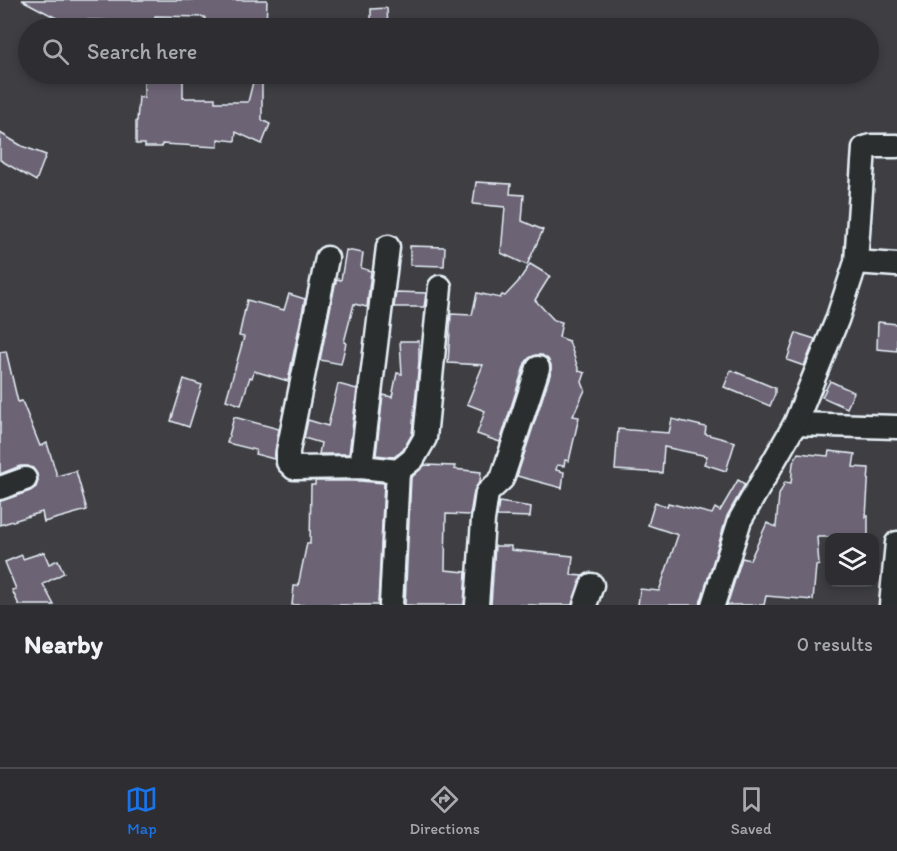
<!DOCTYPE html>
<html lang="en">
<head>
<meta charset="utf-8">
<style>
	body { margin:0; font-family:Itim,sans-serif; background:#36363a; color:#f1f3f6 }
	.controls { position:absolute; right:18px; bottom:18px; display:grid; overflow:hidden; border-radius:12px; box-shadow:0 3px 9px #0003 }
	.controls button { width:54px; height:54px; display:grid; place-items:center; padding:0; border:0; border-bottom:2px solid #494a4d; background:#2e2e32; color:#f1f3f6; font:30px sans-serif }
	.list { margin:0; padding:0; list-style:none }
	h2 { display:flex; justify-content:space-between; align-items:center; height:78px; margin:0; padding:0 24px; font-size:26px }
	h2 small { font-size:20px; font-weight:400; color:#a7a8ac }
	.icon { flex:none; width:33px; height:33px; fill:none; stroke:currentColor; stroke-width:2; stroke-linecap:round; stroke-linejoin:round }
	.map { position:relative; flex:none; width:897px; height:605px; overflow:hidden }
	.search { position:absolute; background:#2e2e32; box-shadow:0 3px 9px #0003; left:18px; right:18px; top:18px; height:66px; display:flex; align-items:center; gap:15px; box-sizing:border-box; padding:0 21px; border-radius:33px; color:#a7a8ac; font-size:22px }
	.sheet { height:162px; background:#2e2e32 }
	nav { display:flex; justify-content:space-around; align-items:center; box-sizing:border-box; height:84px; border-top:2px solid #494a4d; background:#2e2e32; font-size:16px; color:#a7a8ac }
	nav a { display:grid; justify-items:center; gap:3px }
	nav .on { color:#1a73e8 }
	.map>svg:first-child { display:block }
	.building { fill:#6c6475; stroke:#e8f1f8; stroke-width:1.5 }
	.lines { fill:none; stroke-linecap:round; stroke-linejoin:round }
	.minor-casing { stroke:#e8f1f8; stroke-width:27 }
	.minor { stroke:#2a2d2e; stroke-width:22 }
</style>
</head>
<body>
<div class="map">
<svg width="897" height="605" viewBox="0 0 897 605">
	<rect width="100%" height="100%" fill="#3e3e43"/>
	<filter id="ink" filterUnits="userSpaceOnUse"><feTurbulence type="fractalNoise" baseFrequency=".0167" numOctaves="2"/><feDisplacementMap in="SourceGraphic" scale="12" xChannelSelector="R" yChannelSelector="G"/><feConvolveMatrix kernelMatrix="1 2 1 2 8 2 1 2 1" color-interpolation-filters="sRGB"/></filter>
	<g filter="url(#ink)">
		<g class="building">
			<polygon points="22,0 267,0 266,28 205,28 205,17 155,16 155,24 98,20 60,20"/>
			<polygon points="387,8 388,28 371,28 371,9"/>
			<polygon points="144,74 183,74 183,98 215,98 215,102 248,102 255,74 262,74 262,120 270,124 262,144 236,132 235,141 218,139 218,147 162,144 162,147 145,147 145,144 136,144 136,121 137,121 139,97 144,98"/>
			<polygon points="0,133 22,146 46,155 36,181 0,160"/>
			<polygon points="476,182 511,184 510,194 524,195 522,221 543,230 527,265 501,253 505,207 473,204"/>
			<polygon points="410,246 445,247 444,266 410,265"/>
			<polygon points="346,250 363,253 361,268 371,271 367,307 354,304 344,342 346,343 341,364 320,360 335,285 337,279 341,280"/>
			<polygon points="530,264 550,276 535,300 554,320 562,322 559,337 569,341 579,371 585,373 582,382 585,390 573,416 579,417 569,461 565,460 564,466 557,465 556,470 564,472 562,488 517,476 551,372 551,365 548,359 542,355 535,355 529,358 525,363 500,442 477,434 485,411 467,404 483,365 448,363 451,314 472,315 477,293 500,298 502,295 505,296 518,282"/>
			<polygon points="396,292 426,293 424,307 394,307"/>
			<polygon points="289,294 305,299 288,381 254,371 252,378 250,377 241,405 226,400 244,337 239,336 247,300 284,310"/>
			<polygon points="878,322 897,324 897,351 877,349"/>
			<polygon points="796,333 815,339 804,366 787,360"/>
			<polygon points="400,341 419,341 419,361 412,434 403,450 394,457 376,455 383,395 392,397 397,373 402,374"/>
			<polygon points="6,351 18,402 22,401 40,446 47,443 57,476 76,471 87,510 44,522 42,512 0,525 0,501 30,491 36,487 38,481 37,474 33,468 28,466 20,466 0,474 0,352"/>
			<polygon points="731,370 775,388 775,394 770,406 724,387"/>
			<polygon points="184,379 202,385 189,427 171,421"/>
			<polygon points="830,381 854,392 847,408 822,397"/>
			<polygon points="338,384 357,389 349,454 319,454 321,443 304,438 308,420 328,426"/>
			<polygon points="234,417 279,429 274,459 255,454 256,450 227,443"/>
			<polygon points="672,419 706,427 705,434 735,442 726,471 704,464 707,456 664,447 662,473 615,470 618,429 669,433"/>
			<polygon points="829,451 855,454 853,467 869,468 866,517 868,516 868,537 817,537 819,565 816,566 813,600 766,596 764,605 727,605 742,558 750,560 767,523 776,527 779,495 785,482 791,483 793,463 798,453 828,456"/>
			<polygon points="425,465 455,466 454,469 481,472 480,481 474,491 470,515 446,514 445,570 466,572 464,605 405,605 411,478"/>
			<polygon points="738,480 745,484 727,516 700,605 638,605 640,589 659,591 678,535 648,525 655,502 667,507 668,503 712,514 715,508 720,511"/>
			<polygon points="315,481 360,481 384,483 378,605 292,605 294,586 298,586 307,543 310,544 311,485 315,485"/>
			<polygon points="499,502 531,507 530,517 497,516"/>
			<polygon points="495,546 511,546 511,550 573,556 571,575 583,576 572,605 491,605"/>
			<polygon points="44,552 49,564 58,560 64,573 43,584 54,605 19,605 12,590 16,589 5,562 22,555 23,559"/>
		</g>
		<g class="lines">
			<g class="minor-casing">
				<g id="minor">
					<polyline points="327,258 288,451 288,462 294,468 361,467 398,471 391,605"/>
					<polyline points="856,262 897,265"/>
					<polyline points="795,424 897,427"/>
					<polyline points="361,467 388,247"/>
					<polyline points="398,471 413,459 425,438 440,287"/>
					<polyline points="0,488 25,479"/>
					<polyline points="477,605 483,520 487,493 502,479 538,368"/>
					<polyline points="585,605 592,585"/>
					<polyline points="713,605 740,520 795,424 837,320 856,262 864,148 871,146 897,146"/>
					<polyline points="891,605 897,543"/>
				</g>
			</g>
			<use href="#minor" class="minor"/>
		</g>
	</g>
</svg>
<div class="controls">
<button><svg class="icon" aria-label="layers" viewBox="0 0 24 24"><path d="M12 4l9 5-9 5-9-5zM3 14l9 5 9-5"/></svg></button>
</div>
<div class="search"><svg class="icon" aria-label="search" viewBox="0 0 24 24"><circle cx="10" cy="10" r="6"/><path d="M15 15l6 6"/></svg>Search here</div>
</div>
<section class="sheet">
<h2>Nearby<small>0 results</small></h2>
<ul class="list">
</ul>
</section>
<nav>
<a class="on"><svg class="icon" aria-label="map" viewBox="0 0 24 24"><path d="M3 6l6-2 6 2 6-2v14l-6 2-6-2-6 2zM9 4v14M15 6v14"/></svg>Map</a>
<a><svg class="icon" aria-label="directions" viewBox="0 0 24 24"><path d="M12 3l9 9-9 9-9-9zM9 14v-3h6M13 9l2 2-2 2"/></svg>Directions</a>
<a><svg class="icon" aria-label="saved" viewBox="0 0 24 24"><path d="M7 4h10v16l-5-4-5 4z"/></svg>Saved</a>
</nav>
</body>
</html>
